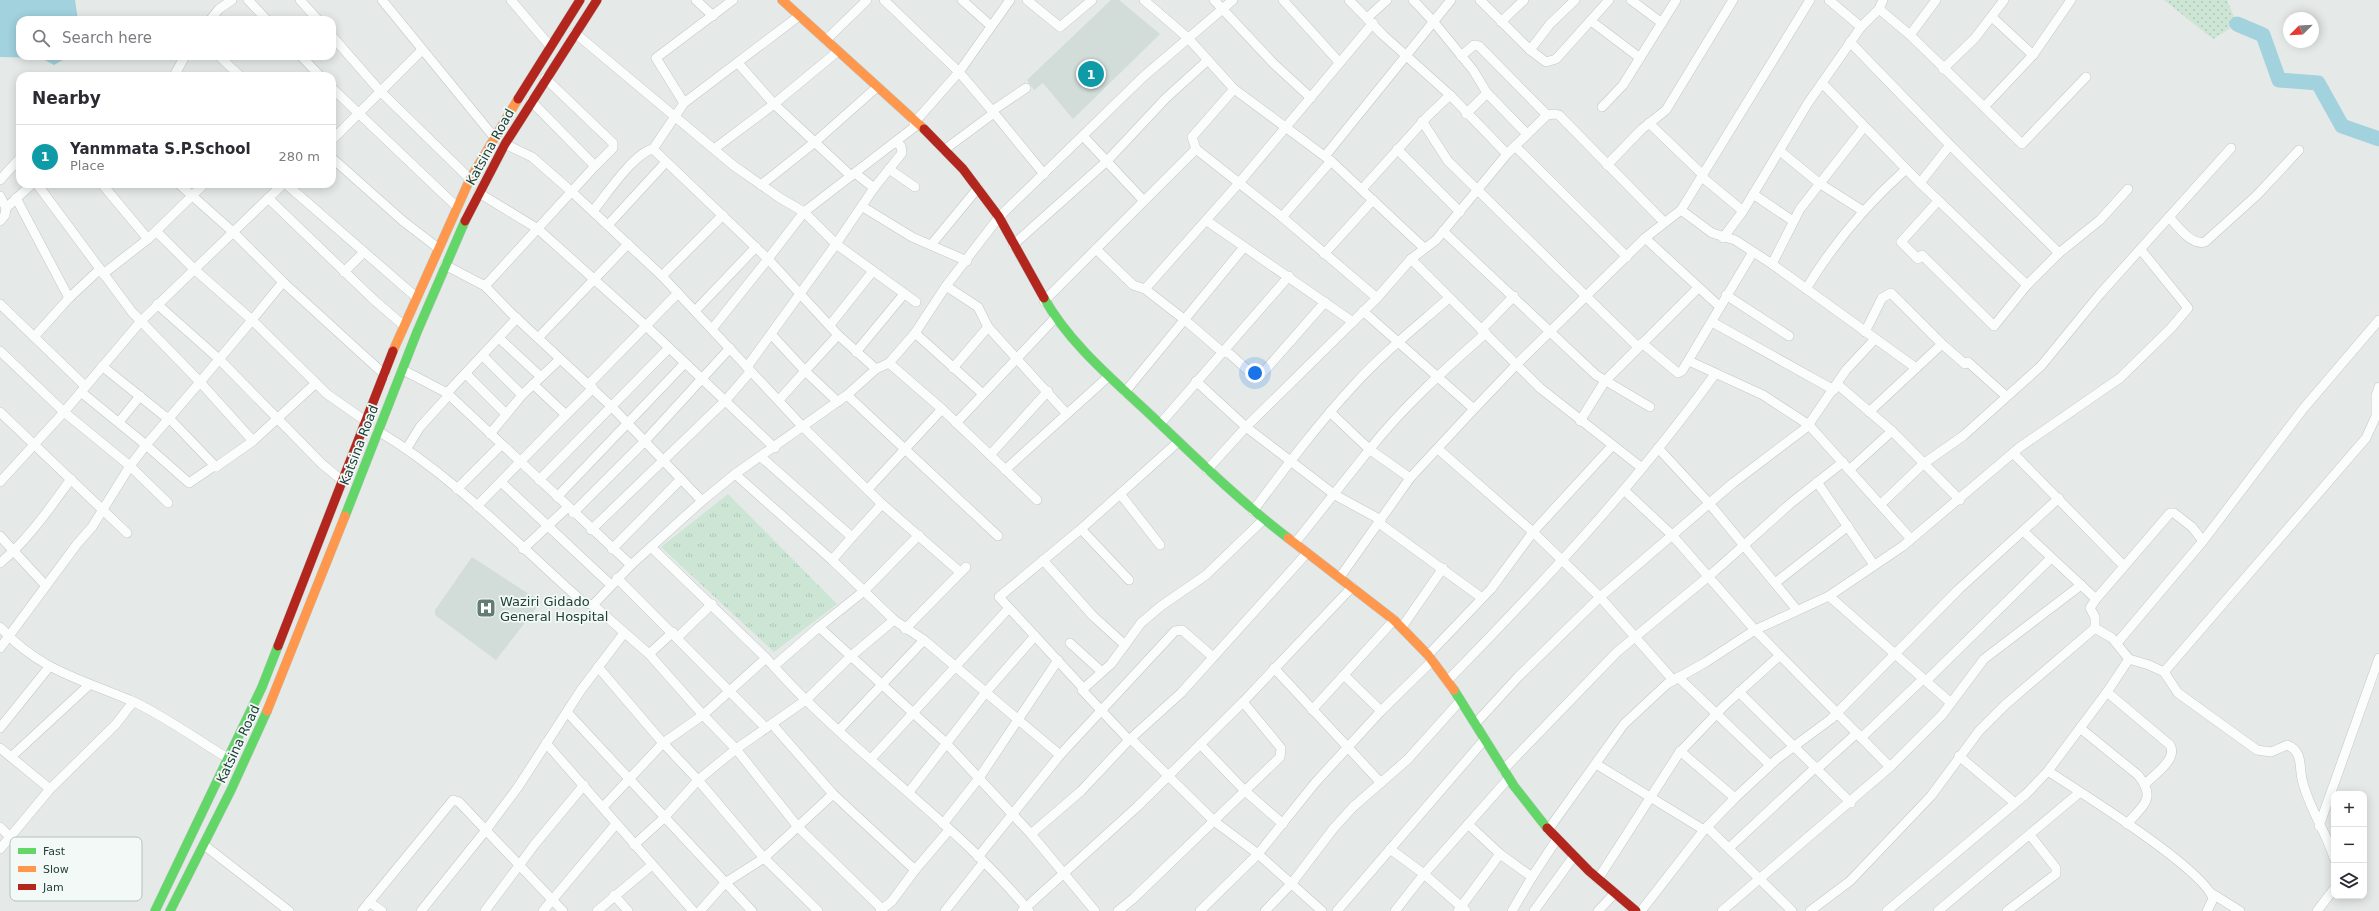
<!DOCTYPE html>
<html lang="en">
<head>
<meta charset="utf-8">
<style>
	body { margin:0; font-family:"DejaVu Sans",sans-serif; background:#f7f7f7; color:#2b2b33 }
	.controls { position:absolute; right:12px; bottom:12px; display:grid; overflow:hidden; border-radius:8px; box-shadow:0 2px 10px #0003 }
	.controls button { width:36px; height:36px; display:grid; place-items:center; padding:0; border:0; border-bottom:1px solid #e1e1e2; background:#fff; color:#2b2b33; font:20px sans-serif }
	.compass { position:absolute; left:2283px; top:12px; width:36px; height:36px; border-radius:50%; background:#fff; box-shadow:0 2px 10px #0003; rotate:246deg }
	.you { position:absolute; left:1255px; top:373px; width:14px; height:14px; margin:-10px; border:3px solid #fff; border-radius:50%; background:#1a73e8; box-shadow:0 0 0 6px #1a73e833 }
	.badge { display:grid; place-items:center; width:26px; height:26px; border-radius:50%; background:#0f766e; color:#fff; font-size:13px; font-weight:700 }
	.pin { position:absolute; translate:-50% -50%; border:2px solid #fff; box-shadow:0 1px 4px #0006 }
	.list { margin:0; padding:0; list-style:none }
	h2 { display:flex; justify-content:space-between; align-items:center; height:52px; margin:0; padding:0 16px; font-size:17px }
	h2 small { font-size:13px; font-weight:400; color:#7c7c81 }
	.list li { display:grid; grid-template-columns:26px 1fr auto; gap:12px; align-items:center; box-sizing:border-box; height:64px; padding:0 16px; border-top:1px solid #e1e1e2 }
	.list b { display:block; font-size:15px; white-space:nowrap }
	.list p { margin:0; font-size:13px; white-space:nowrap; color:#7c7c81 }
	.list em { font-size:13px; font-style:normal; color:#7c7c81 }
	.icon { flex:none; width:22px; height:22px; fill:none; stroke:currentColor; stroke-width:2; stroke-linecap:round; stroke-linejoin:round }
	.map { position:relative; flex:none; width:2379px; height:911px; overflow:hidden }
	.search { position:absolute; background:#fff; box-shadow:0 2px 10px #0003; left:16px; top:16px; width:320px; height:44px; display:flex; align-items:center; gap:10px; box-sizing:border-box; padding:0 14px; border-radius:12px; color:#7c7c81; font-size:15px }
	.panel { position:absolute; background:#fff; box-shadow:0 2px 10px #0003; left:16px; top:72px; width:320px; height:116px; border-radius:12px }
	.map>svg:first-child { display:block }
	.built { fill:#d2dcd8 }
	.grass { fill:url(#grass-dots) }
	.park { fill:url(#park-tufts) }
	.water { fill:#a1d2dd }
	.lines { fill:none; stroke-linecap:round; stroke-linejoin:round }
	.river { stroke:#a1d2dd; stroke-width:15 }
	.street-casing { stroke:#c2c7c5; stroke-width:10 }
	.fast-casing { stroke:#c0c8c5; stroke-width:10 }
	.slow-casing { stroke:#c0c8c5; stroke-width:10 }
	.jam-casing { stroke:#c0c8c5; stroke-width:10 }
	.street { stroke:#fbfcfc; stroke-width:9 }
	.fast { stroke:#63d668; stroke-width:9 }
	.slow { stroke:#ff974d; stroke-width:9 }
	.jam { stroke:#b3261e; stroke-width:9 }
	.labels { text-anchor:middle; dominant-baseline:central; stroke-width:3.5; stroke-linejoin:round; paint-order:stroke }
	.street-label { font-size:13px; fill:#204039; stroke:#f3f9f6 }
	.poi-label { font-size:13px; fill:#204039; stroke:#f3f9f6; text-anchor:start }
	.key { fill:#f3f9f6; stroke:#b4c2bd; stroke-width:1 }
	.key-label { font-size:11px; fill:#204039 }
</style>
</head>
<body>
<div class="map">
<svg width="2379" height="911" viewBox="0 0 2379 911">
	<defs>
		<pattern id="grass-dots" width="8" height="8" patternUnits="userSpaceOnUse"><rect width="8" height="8" fill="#cce5d5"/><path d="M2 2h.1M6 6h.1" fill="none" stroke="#afc6b8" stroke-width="1.8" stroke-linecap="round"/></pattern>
		<pattern id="park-tufts" width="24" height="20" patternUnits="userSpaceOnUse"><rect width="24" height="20" fill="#cce5d5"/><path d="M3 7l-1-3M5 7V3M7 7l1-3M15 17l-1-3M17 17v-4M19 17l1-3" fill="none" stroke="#afc6b8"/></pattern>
	</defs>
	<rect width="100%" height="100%" fill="#e5eae8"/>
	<g class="built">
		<polygon points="1111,0 1119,0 1160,34 1073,119 1043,83 1034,90 1027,80"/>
		<polygon points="472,557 541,602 496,660 435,615 435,610"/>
	</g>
	<polygon class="grass" points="2164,0 2227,0 2237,24 2213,39"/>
	<polygon class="park" points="728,494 837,604 774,652 661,547"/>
	<polygon class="water" points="0,0 75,0 78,20 20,20 20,56 70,56 54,65 41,58 0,57"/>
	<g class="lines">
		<polyline class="river" points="2237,24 2263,35 2279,80 2318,83 2342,126 2379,139"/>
		<g class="street-casing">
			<g id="street">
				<polyline points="248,0 267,20"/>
				<polyline points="300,0 318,20"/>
				<polyline points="382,0 494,137"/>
				<polyline points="511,0 550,46"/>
				<polyline points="696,0 713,16"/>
				<polyline points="884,0 959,72 914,123"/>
				<polyline points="962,0 991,26"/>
				<polyline points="1027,0 1060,27 1092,0"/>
				<polyline points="1144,0 1188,38 1234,89 1331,161 1424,248"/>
				<polyline points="1214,0 1274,64 1311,98"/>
				<polyline points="1283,0 1339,62"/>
				<polyline points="1349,0 1383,35 1450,95 1507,154"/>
				<polyline points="1413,0 1433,21 1473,70 1487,93 1526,133"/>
				<polyline points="1480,0 1530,50 1546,62 1556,59 1609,0"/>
				<polyline points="1631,0 1662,23"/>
				<polyline points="1829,0 1861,27"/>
				<polyline points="1879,9 1910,35 2022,144 2086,77"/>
				<polyline points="1992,17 2033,55"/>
				<polyline points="1367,18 1387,0"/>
				<polyline points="210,20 219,9 232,0"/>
				<polyline points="1591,21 1640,58"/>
				<polyline points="1501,22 1524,0"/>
				<polyline points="575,33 734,166 780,198 804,212 768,259 838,335 805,371 771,334"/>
				<polyline points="1910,35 1936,0"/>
				<polyline points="332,36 380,91 470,179"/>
				<polyline points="826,40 867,0"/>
				<polyline points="1850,42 1950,145"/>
				<polyline points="1530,50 1550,24 1575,0"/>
				<polyline points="219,56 240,76"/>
				<polyline points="301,56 320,76"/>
				<polyline points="1461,56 1474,45 1479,46 1547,115"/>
				<polyline points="738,63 774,104 851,176"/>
				<polyline points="1943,69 1975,38 2004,0"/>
				<polyline points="174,76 185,56"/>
				<polyline points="1822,83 1920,183"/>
				<polyline points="332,88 457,207"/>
				<polyline points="1234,89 1192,137 1196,149 1282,217 1377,298"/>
				<polyline points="531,101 595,166 613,148 613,143 545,78"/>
				<polyline points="684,103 799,16"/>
				<polyline points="1602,107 1623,85 1676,0"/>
				<polyline points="1984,107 2033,55 2071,0"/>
				<polyline points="992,111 1026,88"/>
				<polyline points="994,113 1044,174"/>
				<polyline points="1466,114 1487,93"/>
				<polyline points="1422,121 1448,161 1638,347"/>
				<polyline points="1649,123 1703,175"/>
				<polyline points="1084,137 1143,200"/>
				<polyline points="332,140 421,51"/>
				<path d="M895,142L901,146L902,153L874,188L836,244L804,212C842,183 879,154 917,125"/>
				<polyline points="505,144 532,157 572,192 662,276 803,427 882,504 852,537"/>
				<polyline points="1515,146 1627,257"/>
				<polyline points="714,149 774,104 837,52"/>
				<polyline points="1397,149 1460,212"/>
				<polyline points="944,150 994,113 959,72 1010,0"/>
				<polyline points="1780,151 1819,183 1863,211"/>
				<polyline points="1325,156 1451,0"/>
				<polyline points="332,158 403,221 438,248"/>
				<polyline points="1607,165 1642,129 1666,110 1733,0"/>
				<polyline points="889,169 915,187"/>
				<polyline points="855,173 874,188"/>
				<polyline points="1702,177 1743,211"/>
				<polyline points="0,180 20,158"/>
				<polyline points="37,184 132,312 200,382 252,320 327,394 367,422"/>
				<polyline points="102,184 148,239"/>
				<polyline points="179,184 233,232 283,282"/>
				<polyline points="286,184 416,297"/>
				<polyline points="761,185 815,142 876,88"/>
				<polyline points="1362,189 1428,116 1450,95"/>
				<polyline points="479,193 538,229 645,325 775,448"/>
				<polyline points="1753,194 1793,221"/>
				<polyline points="0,196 6,208 32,184"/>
				<polyline points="16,198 69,298"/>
				<polyline points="268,198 373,299 403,325"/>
				<polyline points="1938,201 1901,242 1918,259 1922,255 1994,326 2027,285 2059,253"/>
				<polyline points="863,207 912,237 967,261"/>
				<polyline points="1681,210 1712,233 1735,240 1772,264 1916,368"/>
				<path d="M593,211C606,195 634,153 653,149"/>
				<polyline points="1282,217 1331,161"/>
				<path d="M2169,217C2177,225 2191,246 2205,242L2257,195L2299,150"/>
				<polyline points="0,221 5,215 6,208"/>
				<polyline points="1207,221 1353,322"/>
				<polyline points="608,225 666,162"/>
				<polyline points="1443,231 1596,375 1650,407"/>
				<polyline points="157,232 194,269 252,320 283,282 385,375"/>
				<polyline points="1645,238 1719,306"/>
				<polyline points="1723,238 1743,211 1808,103 1861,27 1879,9 1883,0"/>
				<polyline points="931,245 978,188"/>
				<polyline points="1013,245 1107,161 1166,98 1208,60"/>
				<polyline points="1096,249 1133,285 1145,289"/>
				<polyline points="1324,254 1373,200"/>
				<polyline points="1411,259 1540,388 1642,468"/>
				<polyline points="1772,264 1800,209 1864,127"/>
				<polyline points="445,265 485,286 511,313 612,407 702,501"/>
				<polyline points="344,272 364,252"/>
				<polyline points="103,274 148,239 204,184"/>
				<polyline points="662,276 723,215"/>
				<polyline points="2027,285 1920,183 1950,145 2059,253 2100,220 2128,189"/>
				<polyline points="485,286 595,166"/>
				<polyline points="946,286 978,307 988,327 1066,413"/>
				<path d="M1806,289C1833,244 1866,205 1905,170"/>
				<polyline points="1726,295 1789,336"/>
				<polyline points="1044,301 1196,149"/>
				<polyline points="1325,302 1261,375 1254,376 1230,354 1221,351 1185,320 1145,289 1239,183 1373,23"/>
				<polyline points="0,304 85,386"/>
				<polyline points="157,304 220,360 322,464 344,482"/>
				<polyline points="695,311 756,247"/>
				<polyline points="1363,311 1474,409"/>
				<polyline points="1712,322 1834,390"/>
				<polyline points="830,325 873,271"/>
				<polyline points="712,329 768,259 653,149 684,103 656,58 733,0"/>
				<polyline points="1481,330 1514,296"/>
				<polyline points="1865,332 1882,298 1891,293 1942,344 1965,364"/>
				<polyline points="915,333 983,394"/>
				<polyline points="838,335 876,369"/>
				<polyline points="34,337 69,298 100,269"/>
				<polyline points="499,338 541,377"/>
				<polyline points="538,338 628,244"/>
				<polyline points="1642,343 1678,373 1682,371 1753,252"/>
				<polyline points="0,351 64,412 130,466 92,527 77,544 0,648"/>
				<polyline points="856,352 904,294"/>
				<polyline points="483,356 522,395"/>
				<polyline points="1689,361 1763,395 1809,425 1911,539"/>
				<polyline points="1968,362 2006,396"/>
				<polyline points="102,366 167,418"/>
				<polyline points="747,367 836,244 916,302"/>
				<polyline points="953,368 988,327"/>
				<polyline points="403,370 447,393 631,565"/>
				<polyline points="466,374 506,414"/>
				<polyline points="1196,381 1246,427 1335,495 1381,520"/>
				<polyline points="533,384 566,415 593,388"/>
				<polyline points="589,384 678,293"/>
				<polyline points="1837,384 1892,431 1960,500"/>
				<polyline points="81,392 146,445 130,466 168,503"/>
				<polyline points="1125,392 1244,247"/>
				<polyline points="447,393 517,318"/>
				<polyline points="847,395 998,536"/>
				<polyline points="779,400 805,371 838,402"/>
				<polyline points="942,409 1037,500"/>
				<polyline points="0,412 127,533"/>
				<polyline points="1330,412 1369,449 1410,478"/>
				<polyline points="1869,412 1942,344"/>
				<polyline points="168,417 216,467"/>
				<polyline points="1580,421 1605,381 1698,288"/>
				<polyline points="119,422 140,396"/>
				<polyline points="956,423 1055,318"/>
				<polyline points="1160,424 1289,276"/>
				<path d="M378,431C454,476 517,544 583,602L593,605L649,654L703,715L766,658C779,672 792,687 806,700C878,772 964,832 1029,911"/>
				<polyline points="490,434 522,395 560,359"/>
				<polyline points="253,441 216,467 214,466 189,483 146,445 200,382 253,441 316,383"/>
				<polyline points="407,448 420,427 449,395"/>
				<polyline points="1658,448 1709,503 1797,610"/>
				<polyline points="1438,449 1533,532 1600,597 1673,680"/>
				<polyline points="2013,453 2124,566"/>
				<polyline points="990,455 1048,391"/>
				<polyline points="1005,470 1109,376"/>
				<polyline points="1207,470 1246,427 1377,298 1411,259 1436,240 1507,154 1547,115 1555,114 1559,115 1664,222"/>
				<polyline points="1849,470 1892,431"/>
				<polyline points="735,474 832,560 852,537 761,457"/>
				<polyline points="539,480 669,348"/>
				<polyline points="0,482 64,412 141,321 283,184"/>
				<polyline points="501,482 611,585"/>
				<polyline points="1817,482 1874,565"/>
				<polyline points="457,489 501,445"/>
				<polyline points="868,489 942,409 889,363"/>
				<polyline points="1624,490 1672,535 1755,630 1890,767"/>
				<polyline points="1121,495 1160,545"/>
				<polyline points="557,497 685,363"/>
				<polyline points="882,504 960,572"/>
				<polyline points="1881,504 1923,464 1963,436 2041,366 2100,294 2231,148"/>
				<polyline points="477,506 566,415"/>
				<path d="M1253,511C1285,468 1317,425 1354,385C1383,353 1416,327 1449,298"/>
				<polyline points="573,513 644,442 730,348"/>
				<polyline points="1379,523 1482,598"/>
				<polyline points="1081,529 1129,580"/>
				<polyline points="591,530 726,400 750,372"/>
				<path d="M2023,531L2096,599L2090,608L2095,617V628L2112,638L2129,659L2149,665L2164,672L2178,693L2257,750L2271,752L2287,745C2303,751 2299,766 2302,779C2308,807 2326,831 2334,858"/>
				<polyline points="0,536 46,586"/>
				<path d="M1295,543C1320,512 1344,481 1369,450C1403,407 1445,369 1486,333"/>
				<polyline points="651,547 766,658"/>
				<polyline points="523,549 568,507"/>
				<polyline points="612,549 681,479"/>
				<polyline points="832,560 894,620 924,640 1060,755"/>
				<polyline points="1043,560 1093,616 1125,645"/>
				<path d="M0,563C28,540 49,509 71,479"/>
				<polyline points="1340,577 1410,478 1474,409 1516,365 1645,238 1681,210 1810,0"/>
				<polyline points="617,578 766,728"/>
				<polyline points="1775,583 1848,526"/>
				<polyline points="1829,596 1951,703"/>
				<polyline points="2096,599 2170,513 2174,513 2192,527 2203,541"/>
				<polyline points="593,605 631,565 702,501 735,474 847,395 876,369 889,363 915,333 946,286 999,217 1143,77 1233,0"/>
				<path d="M0,627C40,671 81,679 132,701C163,715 199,741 229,759"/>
				<polyline points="819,627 864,591 919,535"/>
				<polyline points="1402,627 1443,568"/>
				<polyline points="905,629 966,567"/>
				<polyline points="678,637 712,604"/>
				<polyline points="1070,643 1101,671"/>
				<polyline points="2117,643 2203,541 2303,409 2379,320"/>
				<polyline points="649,654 673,632"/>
				<polyline points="1428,655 1491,589 1533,532 1612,446"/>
				<polyline points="774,666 819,627 946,743 1031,834 1095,911"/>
				<polyline points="598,667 663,743 698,780 764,858 818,911"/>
				<polyline points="1274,668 1381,783"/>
				<polyline points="2164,672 2366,438 2376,416 2376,396 2379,387"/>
				<polyline points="1344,675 1381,711"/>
				<polyline points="1678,677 1770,765"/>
				<path d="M1447,681C1542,584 1635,485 1715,374"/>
				<polyline points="1926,681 2051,558"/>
				<polyline points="1083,688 999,597 1081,529 1178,442"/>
				<polyline points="1739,692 1851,803"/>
				<path d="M2107,692L2170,745C2178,759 2155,774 2145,784"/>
				<polyline points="1312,710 1394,620"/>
				<polyline points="567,712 752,911"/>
				<polyline points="772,724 833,794 915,870"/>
				<polyline points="1475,724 1518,677 1600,597 1733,483 1807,427 1846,370 1875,339"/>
				<polyline points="0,728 49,667"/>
				<path d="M2080,728L2138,775C2157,799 2143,805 2127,824"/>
				<polyline points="839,730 924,640"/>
				<polyline points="1861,738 1923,679"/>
				<polyline points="1131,739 1214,821 1258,854 1322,911"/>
				<polyline points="1129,740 1082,690 1111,664 1141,623 1161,606 1206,575 1263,520"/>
				<polyline points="546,743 693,911"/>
				<polyline points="1200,744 1244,790 1283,824"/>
				<polyline points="0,748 50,789"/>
				<polyline points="1680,751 1735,798"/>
				<polyline points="1959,756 2015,803"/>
				<polyline points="11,757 89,685"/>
				<polyline points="871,759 1009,608"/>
				<polyline points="1596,764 1704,830"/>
				<polyline points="1818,768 1857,733"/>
				<polyline points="1503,770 1617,652 1715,571 1791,503 1843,462"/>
				<path d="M2048,771C2078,791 2206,870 2213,899L2207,911"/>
				<polyline points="909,792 986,692 1035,636"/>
				<polyline points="603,807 663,743 703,715 736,749 798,827 882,909"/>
				<polyline points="943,824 979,778 1058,660"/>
				<polyline points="1468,824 1500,854 1532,877"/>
				<polyline points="2319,826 2379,658"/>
				<polyline points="0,827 9,836"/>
				<polyline points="1707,827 1792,911"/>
				<polyline points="1548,830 1624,724 1667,684 1706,662 1755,630 1829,596 1903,546 2020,447 2120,378 2171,328 2188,308 2141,250"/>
				<polyline points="1031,834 1081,791 1129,740 1181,693 1307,553"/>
				<polyline points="204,845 289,911"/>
				<polyline points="634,845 664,818 698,780 736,749 806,700 850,657 894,620"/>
				<polyline points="1729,848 1816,767"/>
				<polyline points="0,849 50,789 116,724 133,702"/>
				<polyline points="1390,849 1424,874 1466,911"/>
				<polyline points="978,857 1060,755 1175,631 1182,630 1213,657"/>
				<polyline points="1598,879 1679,753 1724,706 1779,656"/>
				<polyline points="2211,893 2240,911"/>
				<polyline points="614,895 628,911"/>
				<polyline points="369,902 382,911"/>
				<polyline points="362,911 453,800 459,802 563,911"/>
				<polyline points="421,911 486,830 518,787 581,690 624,633"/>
				<polyline points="485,911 535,844 584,785"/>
				<polyline points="543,911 616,824"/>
				<polyline points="597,911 652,865"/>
				<polyline points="700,911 725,883 764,858 833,794"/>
				<polyline points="880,911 892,901 915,870 949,830"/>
				<polyline points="945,911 983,863"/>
				<polyline points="1022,911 1137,807 1243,702 1352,587"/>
				<polyline points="1118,911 1134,898 1280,757 1281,748 1243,702"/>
				<polyline points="1200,911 1258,854 1315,783 1381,711 1432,661"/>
				<polyline points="1265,911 1292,883 1333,829 1353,807 1408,759 1460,701"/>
				<polyline points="1337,911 1484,740"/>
				<polyline points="1395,911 1424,874 1508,779"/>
				<polyline points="1458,911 1500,854"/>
				<polyline points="1512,911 1532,877 1557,839"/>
				<polyline points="1534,911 1574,856"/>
				<polyline points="1598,911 1615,893"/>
				<polyline points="1641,911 1704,830 1735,798 1777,759 1831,719 1959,589 2059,498"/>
				<polyline points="1722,911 1890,767 1942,715 1984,659 2081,585"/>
				<polyline points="1810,911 1850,881 1931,796 1979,731 2005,705 2095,628"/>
				<polyline points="1887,911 2026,794 2048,771 2107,692 2129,659"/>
				<polyline points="1938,911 2079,793"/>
				<polyline points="2007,911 2056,874 2056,868 2030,835"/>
				<polyline points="2317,911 2334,889"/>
			</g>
		</g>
		<g class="fast-casing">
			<g id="fast">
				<path d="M1044,298C1070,345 1117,383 1156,420C1199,461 1241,502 1288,538"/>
				<polyline points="345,516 417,332 465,221"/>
				<polyline points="1454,690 1514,786 1547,828"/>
				<polyline points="155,911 262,687 278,646"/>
				<polyline points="170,911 231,790 267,711"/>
			</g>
		</g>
		<g class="slow-casing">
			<g id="slow">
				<polyline points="782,0 924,129"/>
				<polyline points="393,351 470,179 518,99"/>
				<polyline points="1288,538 1394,620 1428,655 1454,690"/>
				<polyline points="267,711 345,516"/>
			</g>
		</g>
		<g class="jam-casing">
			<g id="jam">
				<polyline points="518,99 580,0"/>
				<polyline points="924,129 963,169 999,217 1044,298"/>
				<polyline points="465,221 505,144 597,0"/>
				<polyline points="278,646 393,351"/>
				<polyline points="1547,828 1589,871 1636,911"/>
			</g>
		</g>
		<use href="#street" class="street"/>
		<use href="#fast" class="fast"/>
		<use href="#slow" class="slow"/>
		<use href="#jam" class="jam"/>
	</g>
	<defs>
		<g id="hospital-square" transform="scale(1)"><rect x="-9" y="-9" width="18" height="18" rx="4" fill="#657c76" stroke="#f3f9f6"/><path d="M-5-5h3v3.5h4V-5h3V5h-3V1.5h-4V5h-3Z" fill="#fff"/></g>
	</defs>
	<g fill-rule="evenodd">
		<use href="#hospital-square" x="486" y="608"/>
	</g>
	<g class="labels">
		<g class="street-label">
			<text transform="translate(490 147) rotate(-61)">Katsina Road</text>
			<text transform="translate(359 445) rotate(-69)">Katsina Road</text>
			<text transform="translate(238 744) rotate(-65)">Katsina Road</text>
		</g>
		<g class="poi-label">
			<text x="500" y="601">Waziri Gidado<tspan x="500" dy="15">General Hospital</tspan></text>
		</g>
	</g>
	<rect x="10" y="837" width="132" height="64" rx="6" class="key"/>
	<rect x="18" y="848" width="18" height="6" fill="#63d668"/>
	<rect x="18" y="866" width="18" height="6" fill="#ff974d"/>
	<rect x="18" y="884" width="18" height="6" fill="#b3261e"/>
	<g class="key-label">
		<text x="43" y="855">Fast</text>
		<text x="43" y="873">Slow</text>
		<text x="43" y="891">Jam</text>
	</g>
</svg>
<div class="controls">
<button>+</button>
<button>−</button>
<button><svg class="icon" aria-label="layers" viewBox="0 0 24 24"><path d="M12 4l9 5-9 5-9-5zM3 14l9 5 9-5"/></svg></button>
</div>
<svg class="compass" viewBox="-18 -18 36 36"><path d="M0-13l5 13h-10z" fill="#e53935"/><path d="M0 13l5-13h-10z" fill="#7c7c81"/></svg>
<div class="you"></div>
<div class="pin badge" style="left:1091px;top:74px;background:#0f9aa8">1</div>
<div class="search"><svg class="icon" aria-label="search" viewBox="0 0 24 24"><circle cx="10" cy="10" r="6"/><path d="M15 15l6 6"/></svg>Search here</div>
<section class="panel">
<h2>Nearby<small></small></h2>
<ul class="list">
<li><span class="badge" style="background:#0f9aa8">1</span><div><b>Yanmmata S.P.School</b><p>Place</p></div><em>280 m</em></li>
</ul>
</section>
</div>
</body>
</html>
